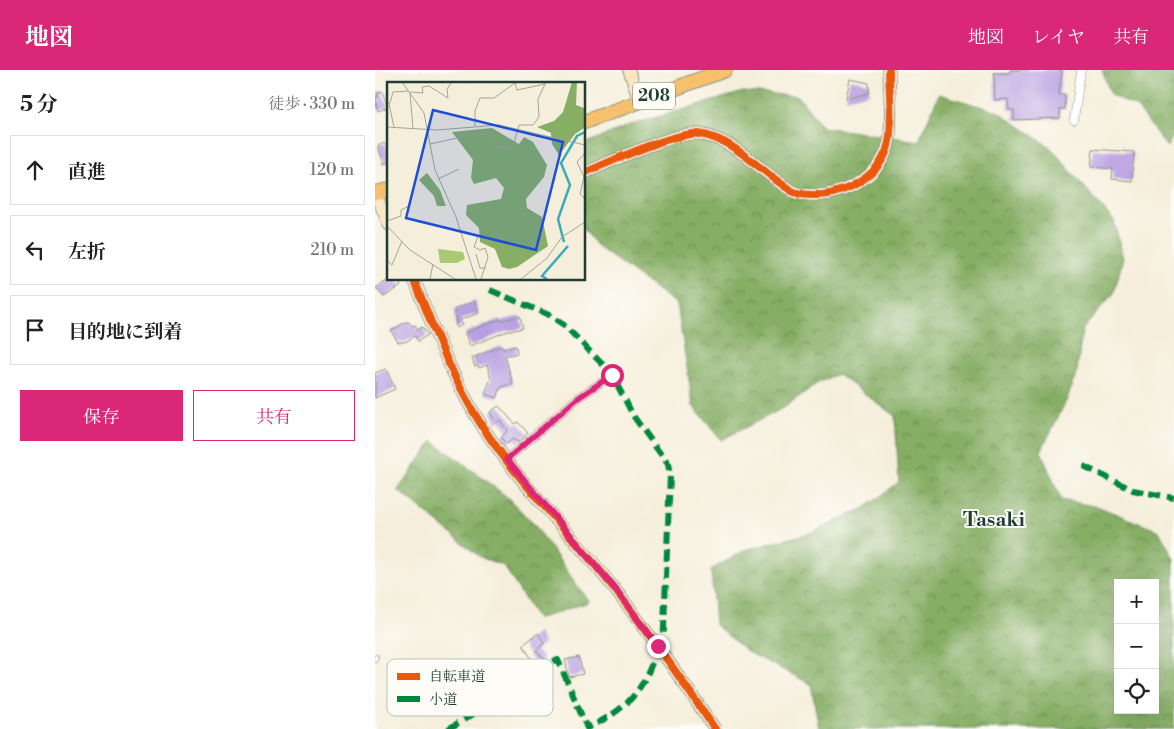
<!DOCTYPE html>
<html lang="ja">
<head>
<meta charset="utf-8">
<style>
	body { margin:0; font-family:"Libre Bodoni","Noto Serif JP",serif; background:#f2f2f2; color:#222 }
	.controls { position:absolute; right:15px; bottom:15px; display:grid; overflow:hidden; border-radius:0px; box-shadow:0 5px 20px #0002 }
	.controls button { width:45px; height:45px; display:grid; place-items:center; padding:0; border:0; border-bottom:1px solid #e0e0e0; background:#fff; color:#222; font:25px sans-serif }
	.stop { position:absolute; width:15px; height:15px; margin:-11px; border:4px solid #db2777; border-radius:50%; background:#fff }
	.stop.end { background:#db2777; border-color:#fff; box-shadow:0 1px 5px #0008 }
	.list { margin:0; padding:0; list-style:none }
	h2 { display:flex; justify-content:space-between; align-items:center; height:65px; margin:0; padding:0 20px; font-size:21px }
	h2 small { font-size:16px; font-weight:400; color:#767676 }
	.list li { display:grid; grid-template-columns:32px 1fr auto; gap:15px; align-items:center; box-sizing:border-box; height:70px; margin:0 10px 10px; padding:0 10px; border:1px solid #e0e0e0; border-radius:0px }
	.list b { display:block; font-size:19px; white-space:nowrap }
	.list em { font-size:16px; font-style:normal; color:#767676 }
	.actions { display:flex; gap:10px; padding:15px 20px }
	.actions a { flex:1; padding:11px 0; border:1px solid #db2777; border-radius:0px; text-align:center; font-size:18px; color:#db2777 }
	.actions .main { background:#db2777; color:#fff }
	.icon { flex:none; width:28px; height:28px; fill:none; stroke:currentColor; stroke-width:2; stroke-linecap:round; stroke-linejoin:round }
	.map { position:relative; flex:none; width:799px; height:659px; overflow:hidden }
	header { display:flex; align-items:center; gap:30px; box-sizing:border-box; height:70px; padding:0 25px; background:#db2777; color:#fff }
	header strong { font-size:24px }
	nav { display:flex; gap:28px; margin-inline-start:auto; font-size:18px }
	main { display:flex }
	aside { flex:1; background:#fff }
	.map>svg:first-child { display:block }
	.forest { fill:url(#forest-crowns); stroke:#52764c; fill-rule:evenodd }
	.building { fill:#b99fe2 }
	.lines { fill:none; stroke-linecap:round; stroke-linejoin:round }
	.lane-casing { stroke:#8a9687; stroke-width:5.5 }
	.street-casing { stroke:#8a9687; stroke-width:9 }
	.secondary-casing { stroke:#8a9687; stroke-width:13 }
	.highway-casing { stroke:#8a9687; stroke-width:16 }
	.lane { stroke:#fff; stroke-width:4 }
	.street { stroke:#fff; stroke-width:8 }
	.secondary { stroke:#fce6c4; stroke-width:11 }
	.highway { stroke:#f7c06c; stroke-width:14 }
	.quiet { stroke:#00873e; stroke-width:6; stroke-dasharray:12 6; stroke-linecap:butt }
	.cycleway-casing { stroke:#fdfcf7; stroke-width:11 }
	.cycleway { stroke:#e8590c; stroke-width:8 }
	.route { stroke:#db2777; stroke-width:6 }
	.labels { text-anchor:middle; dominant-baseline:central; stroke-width:4; stroke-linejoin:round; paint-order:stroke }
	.shield { fill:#fdfcf7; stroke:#62766e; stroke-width:1 }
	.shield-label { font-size:16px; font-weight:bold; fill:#1f3d34 }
	.quarter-label { font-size:20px; font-weight:bold; fill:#1f3d34; stroke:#fdfcf7 }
	.inset-river { fill:none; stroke:#3cacb9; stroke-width:2.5 }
	.inset-road { fill:none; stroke:#9fa798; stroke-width:1 }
	.view { fill:#1d4ed8; fill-opacity:0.15; stroke:#1d4ed8; stroke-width:2.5 }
	.inset-edge { fill:none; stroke:#1f3d34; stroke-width:2.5 }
	.key { fill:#fdfcf7; stroke:#bac3bc; stroke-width:1 }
	.key-label { font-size:14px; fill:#1f3d34 }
</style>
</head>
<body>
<header>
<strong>地図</strong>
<nav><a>地図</a><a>レイヤ</a><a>共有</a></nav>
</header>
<main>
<aside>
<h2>5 分<small>徒歩 · 330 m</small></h2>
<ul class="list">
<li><svg class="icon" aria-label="ahead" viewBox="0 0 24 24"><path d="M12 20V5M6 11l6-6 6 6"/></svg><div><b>直進</b></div><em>120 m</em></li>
<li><svg class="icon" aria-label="left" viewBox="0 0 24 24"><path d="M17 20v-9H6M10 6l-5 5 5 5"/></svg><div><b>左折</b></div><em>210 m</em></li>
<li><svg class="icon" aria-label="arrive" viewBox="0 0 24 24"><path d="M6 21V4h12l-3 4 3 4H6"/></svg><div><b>目的地に到着</b></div></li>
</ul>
<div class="actions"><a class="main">保存</a><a>共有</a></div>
</aside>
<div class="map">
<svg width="799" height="659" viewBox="0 0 799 659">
	<defs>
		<pattern id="forest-crowns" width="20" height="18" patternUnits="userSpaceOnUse" patternTransform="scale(1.25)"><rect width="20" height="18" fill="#86ae65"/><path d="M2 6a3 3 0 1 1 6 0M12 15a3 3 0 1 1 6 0" fill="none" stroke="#6d8f54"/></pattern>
	</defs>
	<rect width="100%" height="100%" fill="#fdfcf7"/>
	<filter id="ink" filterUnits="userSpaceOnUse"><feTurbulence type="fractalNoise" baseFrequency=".02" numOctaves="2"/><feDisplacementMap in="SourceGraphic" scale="10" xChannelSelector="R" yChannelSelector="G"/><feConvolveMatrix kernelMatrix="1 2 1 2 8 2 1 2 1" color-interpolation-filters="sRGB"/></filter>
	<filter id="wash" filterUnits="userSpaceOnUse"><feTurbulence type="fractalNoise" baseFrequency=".0096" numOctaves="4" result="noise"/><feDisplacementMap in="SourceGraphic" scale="20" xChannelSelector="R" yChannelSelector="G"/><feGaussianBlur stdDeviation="1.12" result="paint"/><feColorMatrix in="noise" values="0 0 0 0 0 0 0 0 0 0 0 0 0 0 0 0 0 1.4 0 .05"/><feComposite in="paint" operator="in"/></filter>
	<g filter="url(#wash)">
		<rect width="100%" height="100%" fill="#f5eeda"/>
		<g class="forest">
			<polygon points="727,0 799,0 799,64 792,77 761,36 736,25"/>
			<path d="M368,22L423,26L447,57L544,71L564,24L624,42L675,77L739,151L748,188L739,223L707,260L702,301L692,329L666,381L686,430L724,437L784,461L799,489V659H444L436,614L373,582L340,555L336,500L370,480L435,463L490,438L524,412L520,346L463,304L441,314L410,337L346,370L318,336L302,234L223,177L209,159V74L255,55ZM743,513H780V640H743Z"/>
			<polygon points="58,371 131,426 158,453 214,532 162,549 129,496 105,487 23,420"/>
		</g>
		<g id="blocks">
			<g class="building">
				<polygon points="635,0 687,0 684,25 690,25 690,39 685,39 685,48 639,50 639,40 634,40 633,29 620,30 619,3 635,3"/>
				<polygon points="475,9 494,13 494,23 471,29"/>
				<polygon points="7,21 13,37 3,41 0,28 3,27 2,23"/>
				<polygon points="9,73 14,81 14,92 9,94 3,76"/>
				<polygon points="718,79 759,82 757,111 737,109 738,99 716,97"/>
				<polygon points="15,209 21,209 26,216 9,227 1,218"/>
				<polygon points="100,231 104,243 85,250 87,255 81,258 80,239"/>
				<polygon points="145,246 148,258 130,262 95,276 90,263 125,249 125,251"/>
				<polygon points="31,252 34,252 37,256 40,255 43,260 47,257 53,265 43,271 40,266 30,272 23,272 16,261"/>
				<polygon points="126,276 128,279 141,276 142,283 130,286 138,314 126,317 122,328 110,324 116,308 112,295 104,298 103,296 100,297 97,288"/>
				<polygon points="11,299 20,319 0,328 0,303"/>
				<polygon points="124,336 140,354 143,352 153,363 143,372 137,369 132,374 126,368 132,361 125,350 121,353 115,342"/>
				<polygon points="163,563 169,573 161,581 170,589 161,596 148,575"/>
				<polygon points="204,587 208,604 194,607 190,590"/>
			</g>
		</g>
	</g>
	<g filter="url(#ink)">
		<use href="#blocks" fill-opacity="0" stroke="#8a9687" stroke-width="1"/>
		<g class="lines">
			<g class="lane-casing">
				<polyline id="lane" points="0,589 1,587"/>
			</g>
			<g class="street-casing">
				<g id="street">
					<polyline points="699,50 706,0"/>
					<polyline points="132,389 203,328 237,305"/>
				</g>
			</g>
			<g class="secondary-casing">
				<g id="secondary">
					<polyline points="254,0 264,31"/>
					<path d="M209,103C233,93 301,61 324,64C362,70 385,102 417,121C425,126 449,126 458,123C482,117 509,100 514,72C518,51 514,22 514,0"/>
					<polyline points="0,123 14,155"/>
					<path d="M39,209C59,260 79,313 109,359C147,417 199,466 241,521C276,565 308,612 340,659"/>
				</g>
			</g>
			<g class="highway-casing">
				<g id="highway">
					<polyline points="209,52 350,0"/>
					<polyline points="0,123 14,120"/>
				</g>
			</g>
			<use href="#lane" class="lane"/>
			<use href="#street" class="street"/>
			<use href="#secondary" class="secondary"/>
			<use href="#highway" class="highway"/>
			<g class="quiet">
				<polyline points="115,220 174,245 189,255 236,303 259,347 293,394 295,405 288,582"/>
				<polyline points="708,396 758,420 799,428"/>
				<path d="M73,659L107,639L168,593L183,590L212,658C255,638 269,620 283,576"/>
			</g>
			<g class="cycleway-casing">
				<g id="cycleway">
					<path d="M209,103C233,93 301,61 324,64C362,70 385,102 417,121C425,126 449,126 458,123C482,117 509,100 514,72C518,51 514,22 514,0"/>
					<path d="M39,209C59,260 79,313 109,359C147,417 199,466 241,521C276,565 308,612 340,659"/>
				</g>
			</g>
			<use href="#cycleway" class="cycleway"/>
		</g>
	</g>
	<g class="lines" filter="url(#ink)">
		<polyline class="route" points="237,305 203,328 132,389 241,520 283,576"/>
	</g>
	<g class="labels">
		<rect class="shield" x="258" y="12.5" width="42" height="27" rx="4"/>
		<g class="shield-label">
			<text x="279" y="26">208</text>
		</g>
		<g class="quarter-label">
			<text x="619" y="450">Tasaki</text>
		</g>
	</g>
	<g transform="translate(12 12)">
		<rect width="198" height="198" fill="#f5eeda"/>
		<path d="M51,167L76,170L78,177L70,181H53Z" fill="#a9ca73"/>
		<path d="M185,0H190L189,23L197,26V46L188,52L172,73L165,62L164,51L150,45L167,39L176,30ZM105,46L132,62L137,55L146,60L160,83L157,95L139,117L140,126L155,135L161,164L130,185L122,187L115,185L108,167L93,160L92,146L79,133L80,123L114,117L117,106L109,96L87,102L84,96L86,78L65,50ZM40,91L53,108L59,124H50L47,114L32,98Z" fill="#86ae65"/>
		<path class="inset-river" d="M177,160L171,137L183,103L174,81L190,54L198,50M160,197L155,194L181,164"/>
		<path class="inset-road" d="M15,0L37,31L48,88L69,135L89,197M128,1L130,8L158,2M23,10L36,11L35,5L42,4L61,16L60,7L65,0M23,11L26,47M0,22L3,21L6,10L22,9M2,22L7,45M88,44V29L93,16H107L128,1M0,45L50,48L112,43L198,63M43,62L93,51L101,54L109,65L121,66L127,61L132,43H146L152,35L151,17L159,0M198,71L190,80L197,95L193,112L198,117M51,97L72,87M0,139L14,134V128L22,124M0,144L23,168L68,197M91,154L87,165L93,168L98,166L101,175L94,197M89,172L93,186H99M0,178L5,183L15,159M43,197L46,182M134,197L160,176L175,155L198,140"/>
		<path class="view" d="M46,28L176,60L149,168L19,136Z"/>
		<rect width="198" height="198" class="inset-edge"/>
	</g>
	<rect x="12" y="589" width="166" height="57" rx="8" class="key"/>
	<rect x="22" y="603" width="23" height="7" fill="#e8590c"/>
	<rect x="22" y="626" width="23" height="6" fill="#00873e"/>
	<g class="key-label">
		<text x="54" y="611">自転車道</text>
		<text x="54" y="634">小道</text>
	</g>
</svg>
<div class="controls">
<button>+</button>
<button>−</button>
<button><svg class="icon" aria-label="locate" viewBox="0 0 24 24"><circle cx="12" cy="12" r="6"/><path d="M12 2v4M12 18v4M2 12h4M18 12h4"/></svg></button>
</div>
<div class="stop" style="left:237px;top:305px"></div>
<div class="stop end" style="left:283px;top:576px"></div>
</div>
</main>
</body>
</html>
